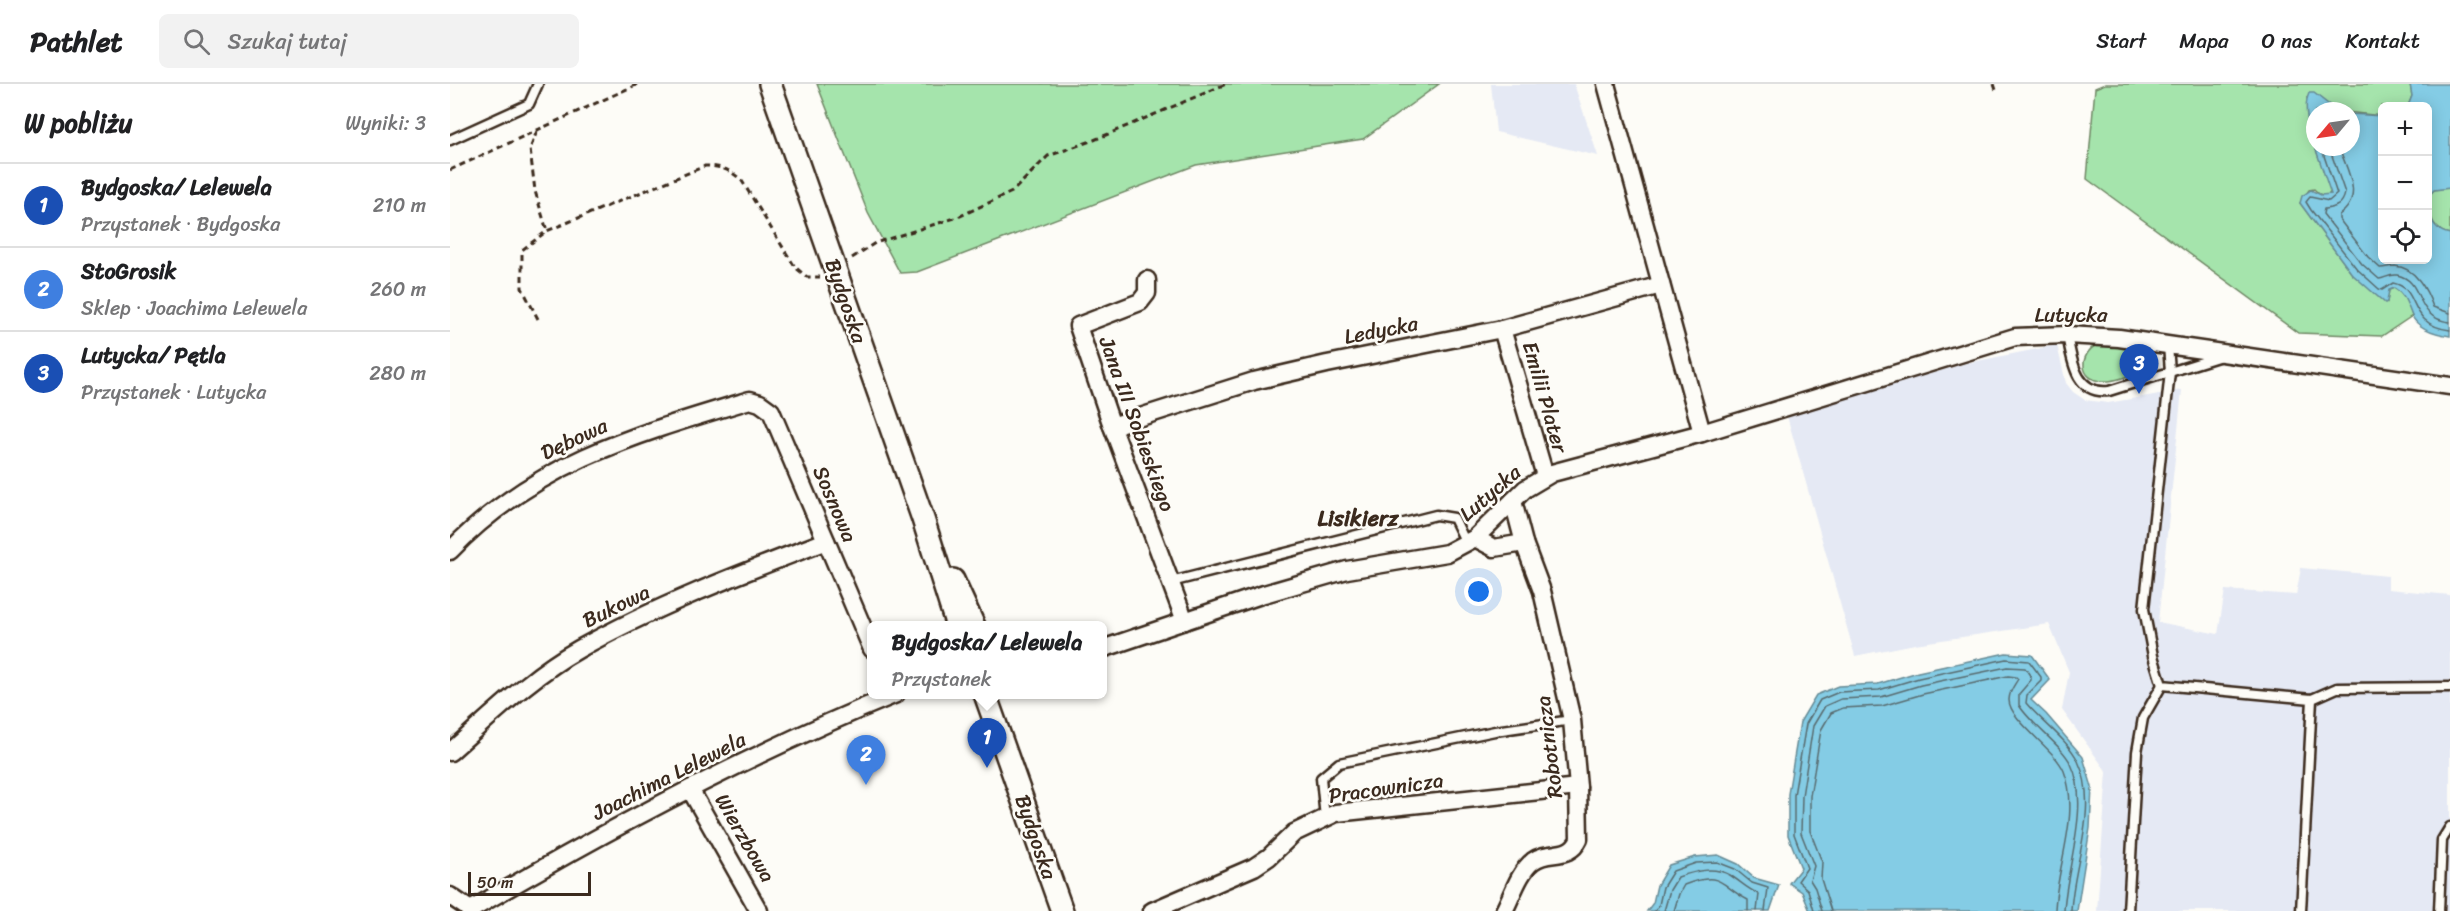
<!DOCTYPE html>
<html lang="pl">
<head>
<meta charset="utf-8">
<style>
	body { margin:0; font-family:Sriracha,sans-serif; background:#f2f2f2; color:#202124 }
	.controls { position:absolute; right:18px; top:18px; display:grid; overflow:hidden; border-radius:9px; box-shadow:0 3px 15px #0003 }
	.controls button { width:54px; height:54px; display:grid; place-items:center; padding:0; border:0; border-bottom:2px solid #e0e0e0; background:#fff; color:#202124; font:30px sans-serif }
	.compass { position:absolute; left:1856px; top:18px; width:54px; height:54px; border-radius:50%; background:#fff; box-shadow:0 3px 15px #0003; rotate:241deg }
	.scale { position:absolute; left:18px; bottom:15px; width:123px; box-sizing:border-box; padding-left:6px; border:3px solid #3b2a1e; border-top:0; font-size:16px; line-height:21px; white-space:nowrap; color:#3b2a1e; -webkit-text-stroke:4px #fdfcf7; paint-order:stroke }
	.you { position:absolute; left:1029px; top:508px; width:21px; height:21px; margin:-15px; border:4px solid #fff; border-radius:50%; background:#1a73e8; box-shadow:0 0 0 9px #1a73e833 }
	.badge { display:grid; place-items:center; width:39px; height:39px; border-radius:50%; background:#111827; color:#fff; font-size:20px; font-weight:700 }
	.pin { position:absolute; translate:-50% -50px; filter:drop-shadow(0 2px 3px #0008) }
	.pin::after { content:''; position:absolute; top:32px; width:21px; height:18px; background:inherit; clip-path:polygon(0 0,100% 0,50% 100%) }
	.popup { position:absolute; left:417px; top:537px; width:240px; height:78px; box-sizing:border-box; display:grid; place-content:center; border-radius:9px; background:#fff; filter:drop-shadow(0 2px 4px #0005); font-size:20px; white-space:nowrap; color:#757577 }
	.popup b { font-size:22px; color:#202124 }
	.popup::after { content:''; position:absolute; left:50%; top:100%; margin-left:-12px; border:12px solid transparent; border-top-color:#fff }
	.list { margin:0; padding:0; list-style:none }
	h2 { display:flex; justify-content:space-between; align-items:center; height:78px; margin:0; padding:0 24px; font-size:26px }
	h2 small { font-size:20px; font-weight:400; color:#757577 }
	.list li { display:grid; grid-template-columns:39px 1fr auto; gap:18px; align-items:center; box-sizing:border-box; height:84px; padding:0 24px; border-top:2px solid #e0e0e0 }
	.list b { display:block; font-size:22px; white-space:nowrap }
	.list p { margin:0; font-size:20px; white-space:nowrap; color:#757577 }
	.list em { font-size:20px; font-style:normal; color:#757577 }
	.icon { flex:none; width:33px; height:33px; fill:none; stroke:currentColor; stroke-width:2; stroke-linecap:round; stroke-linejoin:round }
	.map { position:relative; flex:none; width:2000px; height:827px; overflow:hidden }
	header { display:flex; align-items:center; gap:36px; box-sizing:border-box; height:84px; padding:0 30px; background:#fff; border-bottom:2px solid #e0e0e0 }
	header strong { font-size:28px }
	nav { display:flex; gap:33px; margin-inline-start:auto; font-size:21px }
	.search { width:420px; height:54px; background:#f2f2f2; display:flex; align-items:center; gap:15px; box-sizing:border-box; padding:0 21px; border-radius:9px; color:#757577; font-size:22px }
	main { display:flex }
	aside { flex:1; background:#fff }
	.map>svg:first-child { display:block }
	.built { fill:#e5e9f4 }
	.green { fill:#a5e4ac; stroke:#708765; stroke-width:1.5 }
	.water { fill:#84cce5; stroke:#678b95; stroke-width:1.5 }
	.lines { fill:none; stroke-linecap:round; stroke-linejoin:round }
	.shore { stroke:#586b6e; stroke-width:1.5 }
	.service-casing { stroke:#3b2a1e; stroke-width:13 }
	.minor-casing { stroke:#3b2a1e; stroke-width:21 }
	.tertiary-casing { stroke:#3b2a1e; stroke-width:26 }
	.path { stroke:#3b2a1e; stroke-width:3; stroke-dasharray:6 4.5; stroke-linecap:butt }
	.service { stroke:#fdfcf7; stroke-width:8 }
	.minor { stroke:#fdfcf7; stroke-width:16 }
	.tertiary { stroke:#fdfcf7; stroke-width:21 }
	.labels { text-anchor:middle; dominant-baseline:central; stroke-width:5; stroke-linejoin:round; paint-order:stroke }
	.street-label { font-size:21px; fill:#3b2a1e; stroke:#fdfcf7 }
	.neighbourhood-label { font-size:22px; font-weight:bold; fill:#3b2a1e; stroke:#fdfcf7 }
</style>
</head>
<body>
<header>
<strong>Pathlet</strong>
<div class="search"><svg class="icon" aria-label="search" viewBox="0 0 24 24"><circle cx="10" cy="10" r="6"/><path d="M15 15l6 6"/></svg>Szukaj tutaj</div>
<nav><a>Start</a><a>Mapa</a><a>O nas</a><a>Kontakt</a></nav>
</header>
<main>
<aside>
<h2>W pobliżu<small>Wyniki: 3</small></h2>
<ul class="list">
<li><span class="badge" style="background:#1a4fb4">1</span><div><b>Bydgoska/ Lelewela</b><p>Przystanek · Bydgoska</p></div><em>210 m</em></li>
<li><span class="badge" style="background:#3f7fe0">2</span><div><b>StoGrosik</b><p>Sklep · Joachima Lelewela</p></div><em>260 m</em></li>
<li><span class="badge" style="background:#1a4fb4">3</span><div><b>Lutycka/ Pętla</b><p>Przystanek · Lutycka</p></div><em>280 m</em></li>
</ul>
</aside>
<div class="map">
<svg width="2000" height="827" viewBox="0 0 2000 827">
	<rect width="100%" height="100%" fill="#fdfcf7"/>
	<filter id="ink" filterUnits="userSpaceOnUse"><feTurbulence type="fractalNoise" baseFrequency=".0167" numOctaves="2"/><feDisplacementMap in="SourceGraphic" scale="12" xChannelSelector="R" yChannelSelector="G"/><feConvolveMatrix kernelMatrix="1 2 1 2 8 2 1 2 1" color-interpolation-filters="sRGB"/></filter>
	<g filter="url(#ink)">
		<g class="built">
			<polygon points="1041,0 1124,0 1148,72 1046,48"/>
			<polygon points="1607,261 1616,299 1623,308 1635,316 1658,319 1732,306 1708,538 1768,550 1775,506 1846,511 1851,484 1938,492 1938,505 2000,511 2000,827 1647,827 1657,688 1612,626 1619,588 1599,540 1465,560 1405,572 1337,332 1517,279"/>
		</g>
		<g class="green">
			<polygon points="367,0 989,0 913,55 746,81 467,188 450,189 418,129"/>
			<path d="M1655,0H1960L1962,12L1958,22H1932V32L1887,27L1857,14L1862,54L1881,107L1878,112L1869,110L1864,105L1859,106L1850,119L1902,190L1937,218L1939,206L1944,204C1955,210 1959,221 1962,232L1932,252L1848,249L1637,95L1645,4Z"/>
			<path d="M1992,104H2000V150C1981,147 1978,128 1978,112L1984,106Z"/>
			<path d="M1648,260L1689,265L1701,280L1698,284C1685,289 1667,298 1653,297C1629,297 1628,270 1648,260Z"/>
		</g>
		<g class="water">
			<polygon points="1960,0 2000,0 2000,104 1984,106 1978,112 1978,22 1958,22 1962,12"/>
			<path d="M1859,9H1864L1887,27H1865V63C1860,48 1852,24 1859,9Z"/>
			<path d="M1901,30L1932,32V176H1978V127C1982,138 1987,148 2000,150V252C1987,250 1968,245 1962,232C1957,221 1956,211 1944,204L1939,206L1937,218L1935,219L1902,190L1850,119L1852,112L1861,106L1871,111L1881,110L1865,63H1901Z"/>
			<polygon points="1556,569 1582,571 1600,596 1581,616 1596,630 1633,673 1642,703 1640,744 1627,827 1360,827 1352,808 1339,799 1351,784 1338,751 1338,710 1350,638 1366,611 1388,602 1428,600 1468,588"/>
			<polygon points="1268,771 1288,780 1304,794 1329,801 1320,827 1197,827 1203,819 1207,801 1219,781 1245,773"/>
		</g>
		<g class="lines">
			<g class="shore">
				<path d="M1871,63L1887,110L1879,117L1860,113L1856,118L1861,126L1907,185L1929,205L1932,206L1943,199C1972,205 1955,240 2000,246"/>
				<path d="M1879,63L1895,109C1893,121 1885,124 1874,125L1873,130L1912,180L1929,195C1934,195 1940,190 1947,191C1976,197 1962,234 2000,238"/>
				<path d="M1889,63C1897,87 1915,113 1889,131V135L1918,173L1930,184C1935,184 1940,182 1945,182C1965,183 1977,206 1983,223L2000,229"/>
				<polyline points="1205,827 1209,821 1213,803 1223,787 1246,779 1267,778 1285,785 1302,799 1318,804 1315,827"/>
				<path d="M1214,827L1220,806L1228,793C1246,787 1263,782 1280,791C1291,798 1297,805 1309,810L1307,827"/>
				<path d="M1224,827L1229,810L1234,801C1273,786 1269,801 1298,816V827"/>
				<path d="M1364,827L1358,806L1348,797L1357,784L1344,750V711L1356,640L1370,616L1389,608L1429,606L1469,594L1556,575L1579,577L1591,593V597L1577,611L1576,619C1591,637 1618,656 1628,677C1650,723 1623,779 1621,827"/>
				<path d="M1372,827L1365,804L1360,796L1364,782L1351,749L1352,712L1363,642L1375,622L1391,615L1431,613L1471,601L1557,583L1575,584L1581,593V596L1569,610V621C1580,640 1611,660 1621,680C1641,721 1616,783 1614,827"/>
				<path d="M1381,827L1371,795L1372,778L1360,747V712L1371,646L1381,629L1393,624L1432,622L1473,610L1558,592L1566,593L1568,595C1564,602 1559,607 1559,616C1559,636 1605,665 1614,687C1631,731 1606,782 1605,827"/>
			</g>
			<g class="service-casing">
				<g id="service">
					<polyline points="0,56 79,20 88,0"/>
					<path d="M1617,251C1622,276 1625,311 1659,307L1771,272"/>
					<polyline points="1718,261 1720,288 1694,525 1703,572 1712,601 1862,615 1851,827"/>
					<polyline points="721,498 986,431 1004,434 1016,459"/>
					<polyline points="1862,615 1887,604 2000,603"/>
					<polyline points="875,734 871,694 889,679 1045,647 1122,636"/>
					<polyline points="1678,827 1687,668 1693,634 1712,601"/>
					<polyline points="1989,827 1992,756 2000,743"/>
				</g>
			</g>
			<g class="minor-casing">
				<g id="minor">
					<polyline points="1156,0 1252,349"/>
					<polyline points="697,196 697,209 690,218 628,242 662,342 735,537"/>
					<polyline points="1052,245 1095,392"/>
					<polyline points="662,342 804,297 877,280 1052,245 1211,201"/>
					<polyline points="1025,454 1044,464 1074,459"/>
					<path d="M0,467C84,379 187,350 300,316L310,319L321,327L422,565"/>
					<polyline points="652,565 814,510 897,486 997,469 1025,454 1075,405 1102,389 1252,349 1565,253 1617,251 1669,254 2000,302"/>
					<path d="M0,668C41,632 81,592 129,565C207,521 292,489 376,457"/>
					<polyline points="240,705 309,827"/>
					<polyline points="0,812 22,827"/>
					<path d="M19,827C156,746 298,670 446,610"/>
					<polyline points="702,827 804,783 819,773 844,749 886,729 1128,703"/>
					<path d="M1054,827C1062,812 1069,788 1083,777C1099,765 1119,777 1129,755L1128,703L1122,636L1092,507L1074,459L1063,417"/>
				</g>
			</g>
			<g class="tertiary-casing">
				<g id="tertiary">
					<polyline points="320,0 473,435 507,542"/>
					<polyline points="503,496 524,542"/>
					<polyline points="535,610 612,827"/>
				</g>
			</g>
			<g class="path">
				<polyline points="1544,0 1546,6"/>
				<polyline points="87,47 80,65 85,107 97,147"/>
				<polyline points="0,86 188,0"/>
				<polyline points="402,174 425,159 508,133 562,108 598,72 644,56 776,0"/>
				<path d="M88,235L72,204V166L97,147L255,82C271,82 281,86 292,97L345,183L357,193H370"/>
			</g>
			<use href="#service" class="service"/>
			<use href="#minor" class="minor"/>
			<use href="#tertiary" class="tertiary"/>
		</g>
	</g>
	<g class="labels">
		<g class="street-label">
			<text transform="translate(396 217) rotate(71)">Bydgoska</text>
			<text x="1621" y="231">Lutycka</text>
			<text transform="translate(931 246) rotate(-11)">Ledycka</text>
			<text transform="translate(1095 313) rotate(74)">Emilii Plater</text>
			<text transform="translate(687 340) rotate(70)">Jana III Sobieskiego</text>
			<text transform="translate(124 355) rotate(-25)">Dębowa</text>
			<text transform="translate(1040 409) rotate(-41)">Lutycka</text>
			<text transform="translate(385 420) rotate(67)">Sosnowa</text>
			<text transform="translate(166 522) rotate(-26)">Bukowa</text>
			<text transform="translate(1099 663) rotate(-97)">Robotnicza</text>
			<text transform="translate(219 692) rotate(-27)">Joachima Lelewela</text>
			<text transform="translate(936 704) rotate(-8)">Pracownicza</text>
			<text transform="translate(586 753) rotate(71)">Bydgoska</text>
			<text transform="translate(295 754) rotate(60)">Wierzbowa</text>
		</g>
		<g class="neighbourhood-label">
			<text x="908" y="434">Lisikierz</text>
		</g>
	</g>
</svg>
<div class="controls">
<button>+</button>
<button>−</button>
<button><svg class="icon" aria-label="locate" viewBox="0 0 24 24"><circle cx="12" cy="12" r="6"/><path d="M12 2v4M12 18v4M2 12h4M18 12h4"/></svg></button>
</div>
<svg class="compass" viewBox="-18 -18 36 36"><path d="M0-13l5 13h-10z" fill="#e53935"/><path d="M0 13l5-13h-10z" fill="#757577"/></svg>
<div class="scale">50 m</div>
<div class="you"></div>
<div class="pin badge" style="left:537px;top:684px;background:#1a4fb4">1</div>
<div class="popup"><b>Bydgoska/ Lelewela</b>Przystanek</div>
<div class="pin badge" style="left:416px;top:701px;background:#3f7fe0">2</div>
<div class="pin badge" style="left:1689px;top:310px;background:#1a4fb4">3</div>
</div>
</main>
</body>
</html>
